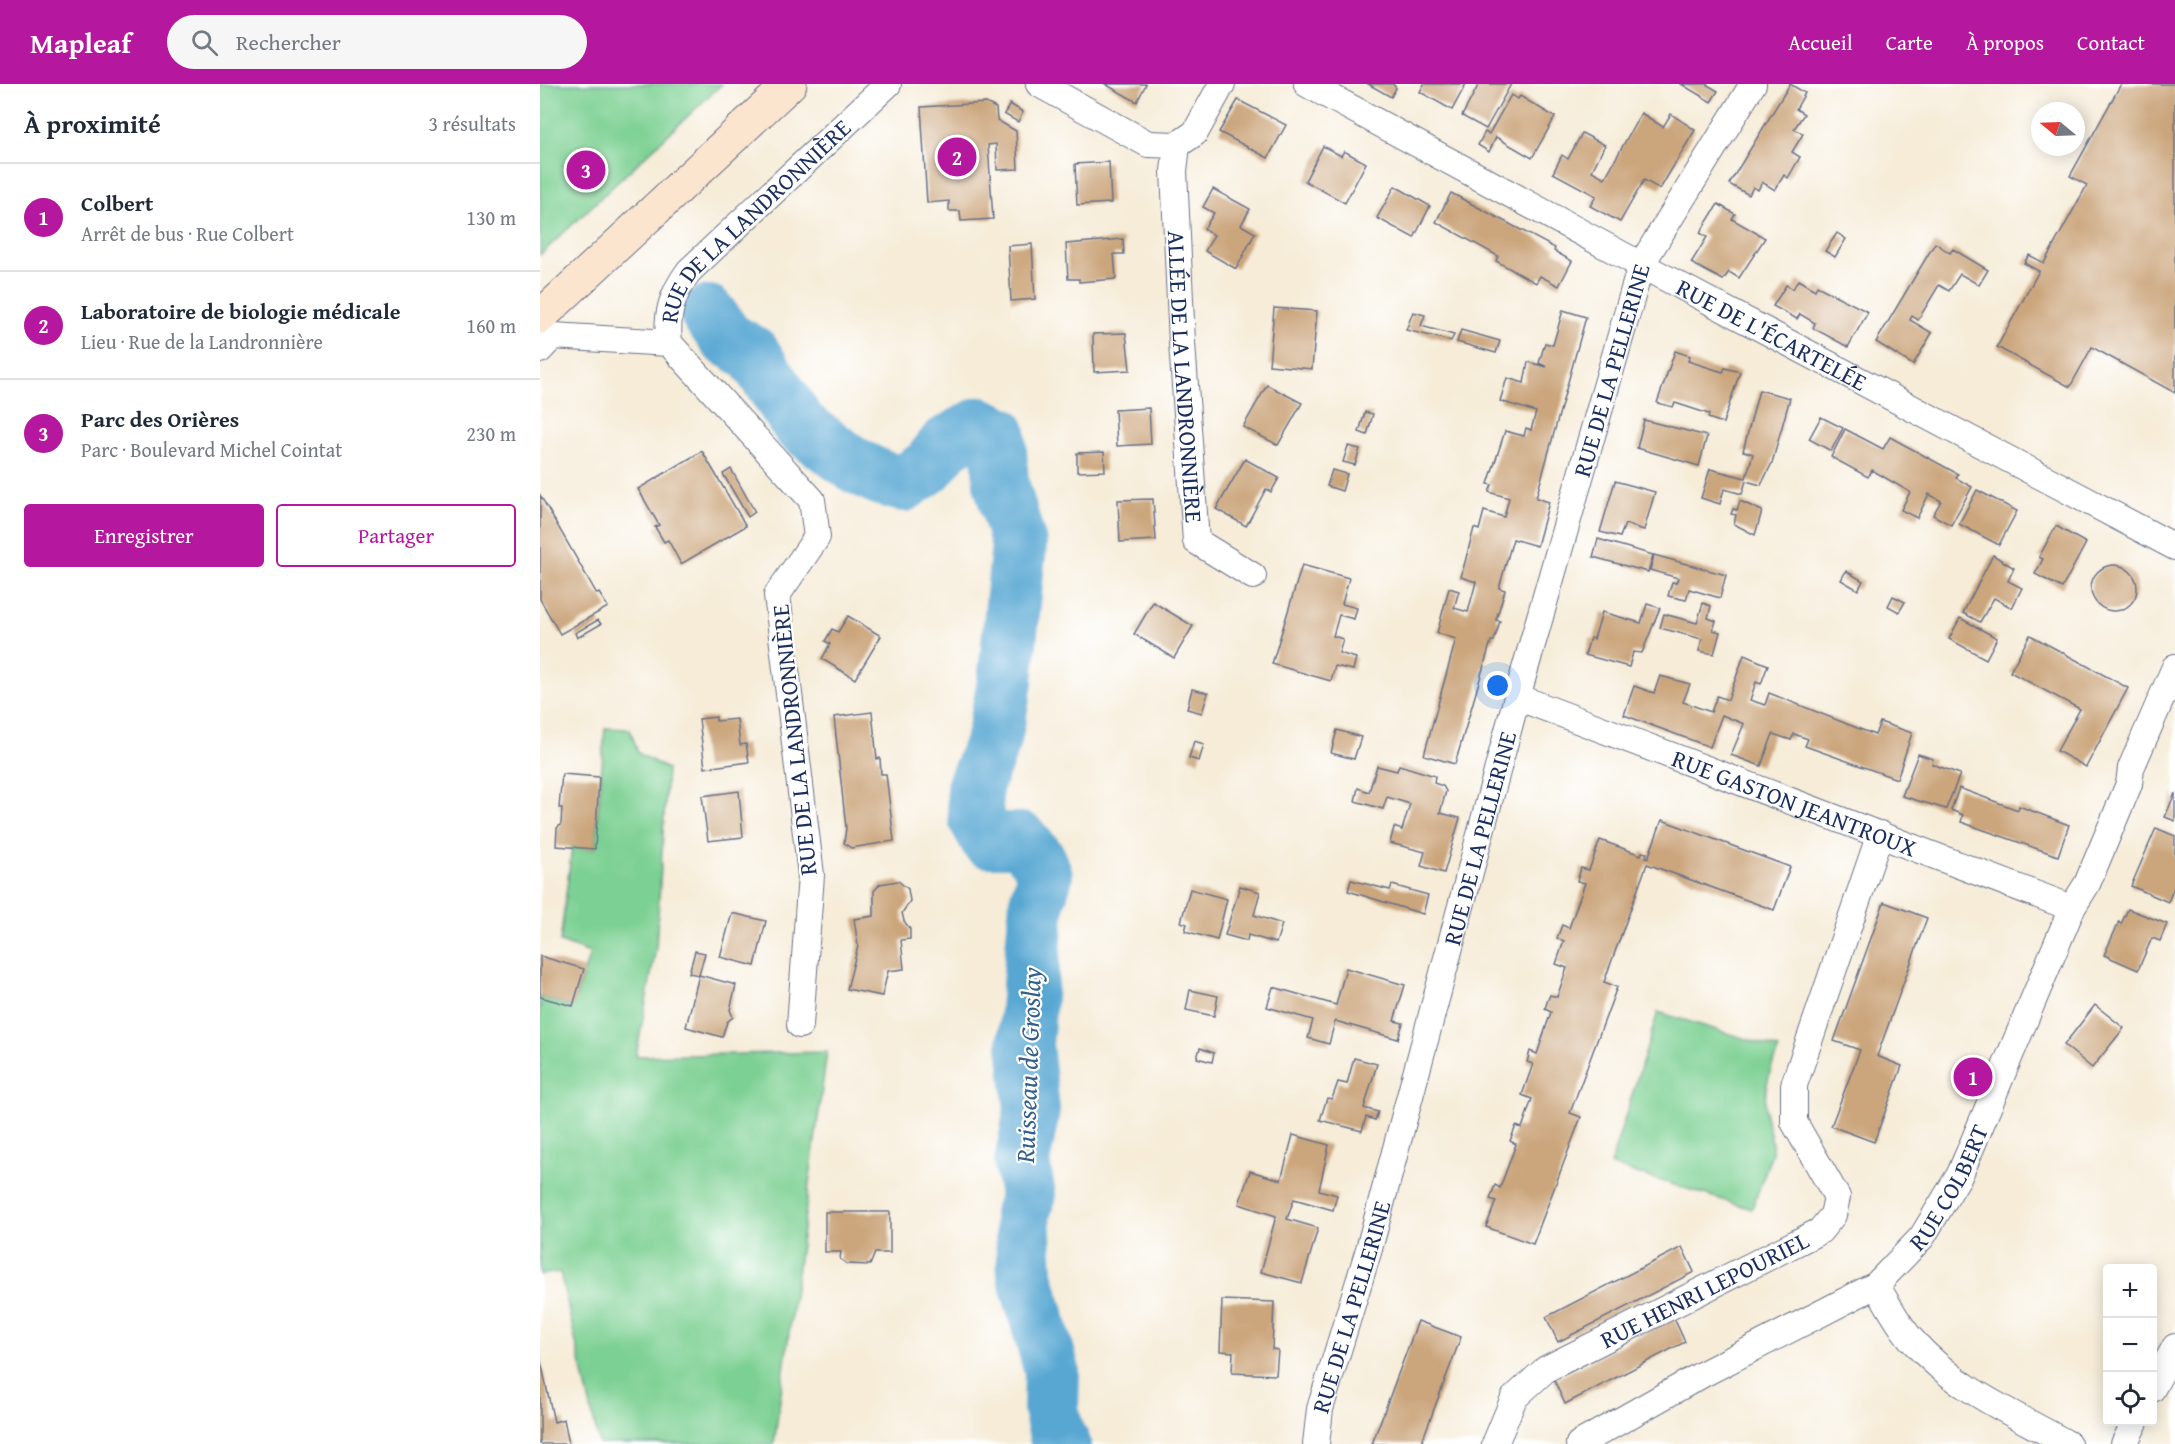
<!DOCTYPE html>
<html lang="fr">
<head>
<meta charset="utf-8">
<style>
	body { margin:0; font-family:"Gentium Book Plus",serif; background:#f6f6f7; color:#1f2937 }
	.controls { position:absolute; right:18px; bottom:18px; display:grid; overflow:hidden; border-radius:6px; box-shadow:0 3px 15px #0003 }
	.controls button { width:54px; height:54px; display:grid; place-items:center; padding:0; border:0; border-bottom:2px solid #e0e1e3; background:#fff; color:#1f2937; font:30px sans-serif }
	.compass { position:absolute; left:1491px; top:18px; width:54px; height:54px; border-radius:50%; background:#fff; box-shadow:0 3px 15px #0003; rotate:289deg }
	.you { position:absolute; left:958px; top:602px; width:21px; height:21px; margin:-15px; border:4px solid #fff; border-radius:50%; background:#1a73e8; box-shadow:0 0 0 9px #1a73e833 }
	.badge { display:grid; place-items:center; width:39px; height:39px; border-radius:50%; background:#b5179e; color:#fff; font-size:20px; font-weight:700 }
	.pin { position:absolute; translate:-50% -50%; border:3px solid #fff; box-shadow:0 2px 6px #0006 }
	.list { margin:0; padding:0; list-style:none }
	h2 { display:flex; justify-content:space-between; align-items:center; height:78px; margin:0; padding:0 24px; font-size:26px }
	h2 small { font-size:20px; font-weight:400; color:#747a83 }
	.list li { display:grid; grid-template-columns:39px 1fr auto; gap:18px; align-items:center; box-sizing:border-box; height:108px; padding:0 24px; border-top:2px solid #e0e1e3 }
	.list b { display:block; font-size:22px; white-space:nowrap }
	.list p { margin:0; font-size:20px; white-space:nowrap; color:#747a83 }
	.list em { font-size:20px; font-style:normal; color:#747a83 }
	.actions { display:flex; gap:12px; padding:18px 24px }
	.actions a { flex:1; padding:14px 0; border:2px solid #b5179e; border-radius:6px; text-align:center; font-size:21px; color:#b5179e }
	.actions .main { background:#b5179e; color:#fff }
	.icon { flex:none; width:33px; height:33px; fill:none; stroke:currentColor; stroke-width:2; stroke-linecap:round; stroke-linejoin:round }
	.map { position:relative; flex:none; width:1635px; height:1360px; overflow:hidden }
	header { display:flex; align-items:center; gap:36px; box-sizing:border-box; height:84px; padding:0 30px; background:#b5179e; color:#fff }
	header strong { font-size:28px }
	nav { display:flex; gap:33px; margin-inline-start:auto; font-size:21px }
	.search { width:420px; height:54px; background:#f6f6f7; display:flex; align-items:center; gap:15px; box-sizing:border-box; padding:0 21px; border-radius:33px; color:#747a83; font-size:22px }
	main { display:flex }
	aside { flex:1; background:#fff }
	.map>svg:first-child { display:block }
	.green { fill:#7dd093; stroke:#4c8078; stroke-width:1.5 }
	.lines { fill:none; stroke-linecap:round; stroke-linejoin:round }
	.river { stroke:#59a7d3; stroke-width:56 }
	.building { fill:#cba57c }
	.street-casing { stroke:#687189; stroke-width:28 }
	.secondary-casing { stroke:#687189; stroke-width:35 }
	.street { stroke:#fff; stroke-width:26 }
	.secondary { stroke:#fbe5cf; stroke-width:33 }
	.labels { text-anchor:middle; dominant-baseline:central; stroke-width:4.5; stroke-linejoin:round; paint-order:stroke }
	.street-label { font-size:24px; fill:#1b2f5e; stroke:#fff }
	.water-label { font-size:26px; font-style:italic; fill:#345f8d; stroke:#fff }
</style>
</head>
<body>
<header>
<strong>Mapleaf</strong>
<div class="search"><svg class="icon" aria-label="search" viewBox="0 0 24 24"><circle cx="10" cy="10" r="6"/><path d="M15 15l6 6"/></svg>Rechercher</div>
<nav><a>Accueil</a><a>Carte</a><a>À propos</a><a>Contact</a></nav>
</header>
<main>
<aside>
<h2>À proximité<small>3 résultats</small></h2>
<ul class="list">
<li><span class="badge">1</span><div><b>Colbert</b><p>Arrêt de bus · Rue Colbert</p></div><em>130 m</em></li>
<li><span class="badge">2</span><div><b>Laboratoire de biologie médicale</b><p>Lieu · Rue de la Landronnière</p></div><em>160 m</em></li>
<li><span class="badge">3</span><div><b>Parc des Orières</b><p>Parc · Boulevard Michel Cointat</p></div><em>230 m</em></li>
</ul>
<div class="actions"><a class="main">Enregistrer</a><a>Partager</a></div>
</aside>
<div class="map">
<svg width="1635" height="1360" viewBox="0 0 1635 1360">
	<rect width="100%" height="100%" fill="#fff"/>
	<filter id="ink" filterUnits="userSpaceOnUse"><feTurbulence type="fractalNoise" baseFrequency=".0167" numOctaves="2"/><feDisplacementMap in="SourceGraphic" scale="12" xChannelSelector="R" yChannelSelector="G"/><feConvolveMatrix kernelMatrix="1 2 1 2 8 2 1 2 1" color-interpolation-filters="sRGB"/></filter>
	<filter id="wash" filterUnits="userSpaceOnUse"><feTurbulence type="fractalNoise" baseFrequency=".008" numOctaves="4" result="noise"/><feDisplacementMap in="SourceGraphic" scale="24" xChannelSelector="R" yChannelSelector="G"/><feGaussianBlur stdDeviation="1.35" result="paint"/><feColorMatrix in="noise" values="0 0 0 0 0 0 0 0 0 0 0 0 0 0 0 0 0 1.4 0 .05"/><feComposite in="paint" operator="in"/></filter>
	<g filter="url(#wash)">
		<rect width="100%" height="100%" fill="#f6ecd8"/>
		<g class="green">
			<polygon points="0,0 182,0 0,171"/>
			<polygon points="65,644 90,645 98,669 127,685 116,864 96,972 287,968 234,1360 59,1360 20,1188 0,1191 0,913 33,922 50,869 20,858 32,763 55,765"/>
			<path d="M1118,928L1239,965C1229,986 1223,1008 1226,1031C1228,1045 1234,1056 1232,1069L1212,1125L1070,1081Z"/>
		</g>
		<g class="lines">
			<polyline class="river" points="168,229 187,255 212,269 260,342 316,382 341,394 363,400 388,383 406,360 440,341 458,349 461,399 479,460 465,598 454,655 434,704 436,734 448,756 481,756 498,775 505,792 497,818 485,961 492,1026 482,1078 488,1111 482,1130 485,1191 512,1287 511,1324 518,1357 523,1360"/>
		</g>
		<g id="blocks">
			<g class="building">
				<polygon points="565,0 606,0 597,18"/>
				<polygon points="828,0 853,0 856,4 851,13"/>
				<polygon points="884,0 926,0 912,26 880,8"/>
				<polygon points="939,0 971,0 946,45 922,32"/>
				<polygon points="1141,0 1166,0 1178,7 1171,18"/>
				<polygon points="1250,0 1265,9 1256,25 1264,30 1254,45 1263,50 1252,68 1260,73 1248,94 1244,91 1235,106 1222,98 1218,106 1213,103 1209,111 1189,100"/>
				<polygon points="1581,0 1635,0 1635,309 1552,263 1530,303 1457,263 1499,187 1484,179 1489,171 1504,179 1547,101 1530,92"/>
				<polygon points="971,11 978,15 980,12 1015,33 992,74 956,53 949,68 938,61 945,48 949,50"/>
				<polygon points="698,16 746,41 728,74 679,48"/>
				<polygon points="446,19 456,24 457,36 476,47 478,85 457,86 456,60 448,61 453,135 421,137 420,127 409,127 409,117 387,119 381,23"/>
				<polygon points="470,20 483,28 478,38 464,30"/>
				<polygon points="1101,29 1123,43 1131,30 1155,46 1120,105 1104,96 1080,138 1050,122 1056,112 1013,89 1022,71 1028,75 1042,49 1065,61 1052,87 1065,94"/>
				<polygon points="783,62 801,72 804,67 826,79 805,119 765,97"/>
				<polygon points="569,78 571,119 537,121 535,80"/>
				<polygon points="855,102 890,122 874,154 837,134"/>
				<polygon points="673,105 710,125 701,141 715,149 696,185 665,167 674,151 664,145 674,129 663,123"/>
				<polygon points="911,109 1015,164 1014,167 1032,177 1019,202 1000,192 996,199 956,177 958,172 896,138"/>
				<polygon points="1178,120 1195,130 1192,135 1225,154 1199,194 1189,188 1183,196 1151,179 1167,153 1160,149"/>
				<polygon points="1297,149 1306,155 1295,173 1285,167"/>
				<polygon points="583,155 584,170 574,170 576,195 539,198 539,195 528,195 526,160"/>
				<polygon points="1395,159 1410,169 1413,165 1448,186 1439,201 1420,190 1409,207 1399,201 1378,236 1372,232 1370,236 1392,249 1373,281 1336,258"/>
				<polygon points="492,160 495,215 471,217 468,162"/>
				<polygon points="1258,196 1275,206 1277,202 1328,228 1308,263 1273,244 1275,239 1260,230 1257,235 1233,222 1246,201 1253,205"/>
				<polygon points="734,224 777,227 772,285 729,281"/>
				<polygon points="1023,226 1046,233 996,414 1009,418 997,462 973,455 959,504 965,506 956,536 960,537 954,557 951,557 915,680 884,671 916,555 897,549 909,504 919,507 914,524 928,528 936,498 921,493 934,444 939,446 944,427 964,433 969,414 949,408 952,401 948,400 965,347 984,352 986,344 991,346 996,328 960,317 967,294 984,299 988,278 1007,283 999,279 1005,259 1013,261"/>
				<polygon points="873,228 885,231 881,242 914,251 911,257 866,246"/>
				<polygon points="921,246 960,257 956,269 917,258"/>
				<polygon points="586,249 590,286 554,288 553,250"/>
				<polygon points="1135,267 1150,272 1148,277 1183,288 1185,284 1200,288 1183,339 1168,334 1169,330 1135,319 1133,323 1117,319"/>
				<polygon points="727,301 762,319 738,361 703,343"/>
				<polygon points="1219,306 1250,314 1232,379 1221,401 1206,397 1202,410 1184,405 1180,420 1161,414 1170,385 1206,394 1213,370 1203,367"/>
				<polygon points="609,324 611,360 577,362 575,326"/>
				<polygon points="825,328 833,330 827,351 819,348"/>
				<polygon points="1281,333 1303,344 1291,367 1269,355"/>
				<polygon points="1104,336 1167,352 1159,382 1097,364"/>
				<polygon points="1305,345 1343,365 1350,353 1418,390 1416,394 1432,403 1411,441 1393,431 1401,417 1389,410 1377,434 1361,426 1370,408 1332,386 1328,393 1291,373"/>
				<polygon points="808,362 820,365 815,381 803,378"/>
				<polygon points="162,367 206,442 141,480 128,456 124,458 115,443 119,441 98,405"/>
				<polygon points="564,368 565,387 537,388 537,369"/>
				<polygon points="705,375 739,394 731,408 726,405 706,442 676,425"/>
				<polygon points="191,385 215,428 208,433 183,390"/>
				<polygon points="792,386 807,390 802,407 787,402"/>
				<polygon points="1075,397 1115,408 1104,446 1085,440 1080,453 1060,448"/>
				<polygon points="1437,406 1477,427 1459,461 1419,440"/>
				<polygon points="0,411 57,510 59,509 68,523 20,550 0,515"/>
				<polygon points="613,415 616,456 580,458 578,416"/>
				<polygon points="1200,417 1222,427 1215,451 1194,440 1196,431 1191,430 1193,425 1197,426"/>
				<polygon points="1516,442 1546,459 1522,504 1495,490 1503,475 1499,473"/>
				<polygon points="1058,455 1113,471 1108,488 1053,473"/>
				<polygon points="1114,471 1186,491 1180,514 1149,505 1146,516 1128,512 1132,498 1136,499 1138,494 1110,486"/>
				<polygon points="1453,471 1474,484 1468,497 1482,504 1472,524 1454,514 1440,538 1423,529"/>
				<polygon points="762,481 809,494 802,520 817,524 814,535 799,531 793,552 803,555 799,569 816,574 813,586 795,582 791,597 732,580"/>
				<circle cx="1574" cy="504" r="23"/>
				<polygon points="1306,487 1323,497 1318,506 1301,496"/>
				<polygon points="1353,512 1365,518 1359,528 1348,522"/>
				<polygon points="613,518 653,542 634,574 594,550"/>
				<polygon points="1163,519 1171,522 1168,534 1176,537 1173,546 1180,548 1174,570 1159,567 1162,555 1120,544 1124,530 1157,539"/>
				<polygon points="1107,520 1120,524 1102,569 1093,568 1089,583 1045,571 1050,554 1054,555 1062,528 1101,539"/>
				<polygon points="308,532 341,552 315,595 282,575 290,560 285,557 292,545 298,548"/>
				<polygon points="1420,534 1457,554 1446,575 1409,555"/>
				<polygon points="58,536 61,540 37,554 35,549"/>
				<polygon points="1490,551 1588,604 1546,683 1517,667 1540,625 1470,588"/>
				<polygon points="1204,571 1228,581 1221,600 1216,598 1210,616 1225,621 1229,609 1335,651 1340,638 1372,649 1357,695 1265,662 1268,655 1254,650 1251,656 1233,650 1221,682 1191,671 1204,640 1182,631 1170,663 1084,631 1094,602 1114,609 1120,592 1150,600 1143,618 1171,628 1177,612 1188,616"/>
				<polygon points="652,605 668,609 662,629 647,625"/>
				<polygon points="332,628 337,675 340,674 341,690 346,690 354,757 311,764 304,759 306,744 294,633"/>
				<polygon points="176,633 176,637 197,635 200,661 206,660 209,678 165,684 159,635"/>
				<polygon points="797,646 821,653 814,675 791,669"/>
				<polygon points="654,657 664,660 659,677 649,674"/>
				<polygon points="1378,670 1393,675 1392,680 1420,690 1406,725 1362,712"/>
				<polygon points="859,681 895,692 894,699 903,702 906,707 900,729 920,734 904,789 881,782 885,768 850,759 854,743 862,746 870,720 847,713 843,725 815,717 818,704 829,708 837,682 857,687"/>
				<polygon points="22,690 59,693 55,765 16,762 17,744 21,740 22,724 19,724"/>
				<polygon points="1419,704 1478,726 1479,722 1529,741 1518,772 1421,738 1423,731 1411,726"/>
				<polygon points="199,707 203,753 168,757 162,712"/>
				<polygon points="1635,709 1635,737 1625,733"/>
				<polygon points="1122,736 1250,783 1234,826 1107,780 1064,898 1077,903 1030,1029 1041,1033 993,1160 946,1143 956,1117 950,1115 955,1101 960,1104 976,1060 970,1057 976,1042 982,1044 992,1015 982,1011 993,980 987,978 990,967 997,970 1011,928 1005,925 1007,918 1010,911 1017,913 1027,884 1016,880 1024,857 1017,854 1022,841 1029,844 1045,799 1037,797 1041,784 1049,786 1060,756 1101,771 1102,768 1107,769 1106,773 1108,774"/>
				<polygon points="1616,744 1635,752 1635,801 1628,818 1591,802"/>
				<polygon points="811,796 850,806 852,801 888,811 883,830 808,807"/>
				<polygon points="358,797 368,805 370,817 362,829 364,837 370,845 370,855 361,856 364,885 348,887 342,912 307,905 318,862 314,835 334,832 334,807 340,800"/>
				<polygon points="700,802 720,808 714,831 742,840 736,859 708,851 707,857 685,851"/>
				<polygon points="650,805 687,815 677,856 645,847 647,840 641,838"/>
				<polygon points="1344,818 1387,834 1337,972 1362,982 1334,1058 1291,1042 1320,966 1294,957"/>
				<polygon points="1588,825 1627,840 1620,857 1612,854 1598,886 1564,871 1579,838 1581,840"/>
				<polygon points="192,829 226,837 215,882 180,873"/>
				<polygon points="155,867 165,869 159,891 196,901 190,926 193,933 187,938 182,953 146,943 159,891 149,889"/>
				<polygon points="0,872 44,885 33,922 0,913"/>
				<polygon points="806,884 865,901 854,937 863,939 858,955 795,937 789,960 768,954 773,936 727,923 733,903 796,921"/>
				<polygon points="650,906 678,912 674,932 646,926"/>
				<polygon points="1555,921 1584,944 1552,984 1524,961"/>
				<polygon points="660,964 674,969 672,978 657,974"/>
				<polygon points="814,974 837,980 824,1024 838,1028 835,1036 826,1033 822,1047 780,1036 787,1014 792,1015 798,998 807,1000"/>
				<polygon points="753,1051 789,1061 779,1106 797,1111 793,1126 754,1115 747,1135 778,1144 762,1199 721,1188 736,1132 699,1120 710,1087 741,1096"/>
				<polygon points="285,1128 350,1128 350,1169 335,1169 330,1181 307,1180 300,1175 301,1168 285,1168"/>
				<polygon points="1142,1163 1154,1188 1018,1258 1006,1233"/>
				<polygon points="682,1216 734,1218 732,1265 738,1266 736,1291 692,1289 693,1268 680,1267"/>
				<polygon points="1134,1234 1145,1258 1025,1320 1014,1296"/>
				<polygon points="878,1237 921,1253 881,1360 832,1360"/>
				<polygon points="0,1273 14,1338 24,1335 29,1360 0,1360"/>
			</g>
		</g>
	</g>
	<g filter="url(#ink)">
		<use href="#blocks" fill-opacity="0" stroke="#687189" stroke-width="1.5"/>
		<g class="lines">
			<g class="street-casing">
				<g id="street">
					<polyline points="499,0 608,60 637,61 655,49 682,0"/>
					<path id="s1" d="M767,0L1101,181L1635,463"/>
					<path id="s2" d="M637,61L634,87L642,259L656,457L713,492"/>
					<polyline points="0,266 13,252 129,259"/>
					<path id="s3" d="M977,613L1532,824"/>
					<path id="s4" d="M260,941L271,791L237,511L277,453L272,416L129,259C126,230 132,210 149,187L348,0"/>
					<path d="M1336,1201C1347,1218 1357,1239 1371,1255C1416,1306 1471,1328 1528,1360"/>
					<polyline points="1612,1305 1635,1263"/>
					<path id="s5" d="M776,1360L780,1325L829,1165L977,613L1101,181L1213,0"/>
					<path id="s6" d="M955,1360L974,1314L1006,1285L1280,1147L1293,1131L1297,1113L1254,1038V1001L1340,750"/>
					<path id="s7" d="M1039,1360L1163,1290L1336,1201L1382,1153L1420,1090L1532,824L1547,800L1589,700L1591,684L1635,583"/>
					<polyline points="1584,1360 1595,1338"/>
				</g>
			</g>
			<g class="secondary-casing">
				<polyline id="secondary" points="0,233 250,0"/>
			</g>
			<use href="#street" class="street"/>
			<use href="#secondary" class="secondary"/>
		</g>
	</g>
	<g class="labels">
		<g class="street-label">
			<text stroke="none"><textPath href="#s4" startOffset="909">RUE DE LA LANDRONNIÈRE</textPath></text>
			<text stroke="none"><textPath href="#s1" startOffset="528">RUE DE L'ÉCARTELÉE</textPath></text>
			<text stroke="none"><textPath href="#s5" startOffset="1114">RUE DE LA PELLERINE</textPath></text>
			<text stroke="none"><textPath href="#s2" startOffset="232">ALLÉE DE LA LANDRONNIÈRE</textPath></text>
			<text transform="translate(254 656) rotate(-96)">RUE DE LA LANDRONNIÈRE</text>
			<text stroke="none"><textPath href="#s3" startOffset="297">RUE GASTON JEANTROUX</textPath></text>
			<text stroke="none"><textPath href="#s5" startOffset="628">RUE DE LA PELLERINE</textPath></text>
			<text stroke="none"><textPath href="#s7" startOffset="460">RUE COLBERT</textPath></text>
			<text stroke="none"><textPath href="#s6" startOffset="270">RUE HENRI LEPOURIEL</textPath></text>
			<text stroke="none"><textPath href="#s5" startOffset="142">RUE DE LA PELLERINE</textPath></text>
		</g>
		<g class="water-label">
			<text transform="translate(488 981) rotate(-88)">Ruisseau de Groslay</text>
		</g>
	</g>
</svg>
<div class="controls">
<button>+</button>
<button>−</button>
<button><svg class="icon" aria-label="locate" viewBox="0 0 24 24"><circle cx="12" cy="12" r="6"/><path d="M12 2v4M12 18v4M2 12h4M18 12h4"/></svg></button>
</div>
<svg class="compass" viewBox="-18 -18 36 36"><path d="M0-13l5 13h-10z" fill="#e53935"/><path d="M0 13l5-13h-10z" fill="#747a83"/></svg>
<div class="you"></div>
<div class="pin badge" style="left:1433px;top:993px">1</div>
<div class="pin badge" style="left:417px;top:73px">2</div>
<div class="pin badge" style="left:46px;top:86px">3</div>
</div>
</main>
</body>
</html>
